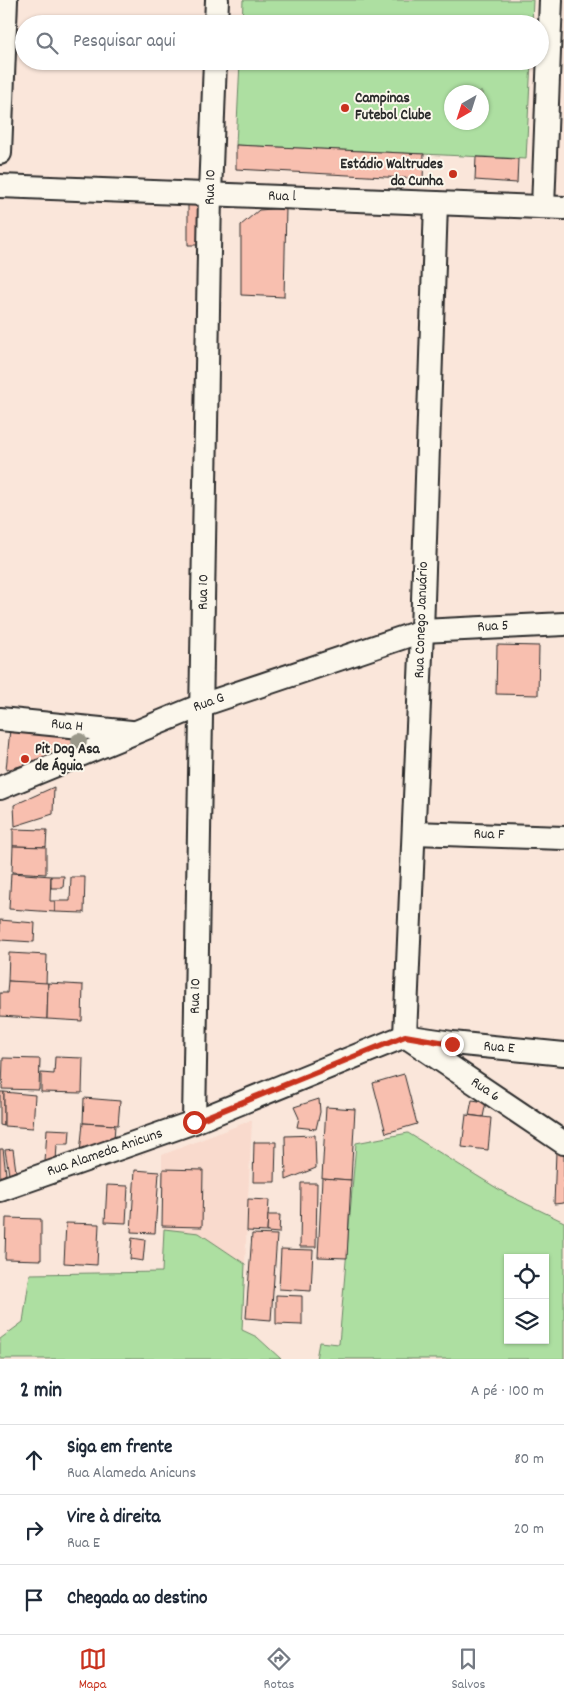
<!DOCTYPE html>
<html lang="pt">
<head>
<meta charset="utf-8">
<style>
	body { margin:0; font-family:Dekko,sans-serif; background:#f6f6f7; color:#1f2937 }
	.controls { position:absolute; right:15px; bottom:15px; display:grid; overflow:hidden; border-radius:0px; box-shadow:0 1px 4px #0004 }
	.controls button { width:45px; height:45px; display:grid; place-items:center; padding:0; border:0; border-bottom:1px solid #e0e1e3; background:#fff; color:#1f2937; font:25px sans-serif }
	.compass { position:absolute; left:444px; top:85px; width:45px; height:45px; border-radius:50%; background:#fff; box-shadow:0 1px 4px #0004; rotate:219deg }
	.stop { position:absolute; width:15px; height:15px; margin:-11px; border:4px solid #c8321e; border-radius:50%; background:#fff }
	.stop.end { background:#c8321e; border-color:#fff; box-shadow:0 1px 5px #0008 }
	.list { margin:0; padding:0; list-style:none }
	h2 { display:flex; justify-content:space-between; align-items:center; height:65px; margin:0; padding:0 20px; font-size:21px }
	h2 small { font-size:16px; font-weight:400; color:#747a83 }
	.list li { display:grid; grid-template-columns:32px 1fr auto; gap:15px; align-items:center; box-sizing:border-box; height:70px; padding:0 20px; border-top:1px solid #e0e1e3 }
	.list b { display:block; font-size:19px; white-space:nowrap }
	.list p { margin:0; font-size:16px; white-space:nowrap; color:#747a83 }
	.list em { font-size:16px; font-style:normal; color:#747a83 }
	.icon { flex:none; width:28px; height:28px; fill:none; stroke:currentColor; stroke-width:2; stroke-linecap:round; stroke-linejoin:round }
	.map { position:relative; flex:none; width:564px; height:1359px; overflow:hidden }
	.search { position:absolute; background:#fff; box-shadow:0 1px 4px #0004; left:15px; right:15px; top:15px; height:55px; display:flex; align-items:center; gap:12px; box-sizing:border-box; padding:0 18px; border-radius:28px; color:#747a83; font-size:19px }
	.sheet { height:275px; background:#fff }
	nav { display:flex; justify-content:space-around; align-items:center; box-sizing:border-box; height:70px; border-top:1px solid #e0e1e3; background:#fff; font-size:14px; color:#747a83 }
	nav a { display:grid; justify-items:center; gap:2px }
	nav .on { color:#c8321e }
	.map>svg:first-child { display:block }
	.built { fill:#f9dacd }
	.green { fill:#addfa1; stroke:#6c8566; fill-rule:evenodd }
	.building { fill:#f8bfaf; stroke:#2b2b2b }
	.lines { fill:none; stroke-linecap:round; stroke-linejoin:round }
	.minor-casing { stroke:#2b2b2b; stroke-width:26 }
	.minor { stroke:#fbf7ec; stroke-width:22 }
	.tree { fill:#9a988a }
	.route { stroke:#c8321e; stroke-width:6 }
	.poi-dot { fill:#c8321e; stroke:#fbf7ec; stroke-width:2 }
	.labels { text-anchor:middle; dominant-baseline:central; stroke-width:4; stroke-linejoin:round; paint-order:stroke }
	.poi-label { font-size:15px; font-weight:bold; fill:#2b2b2b; stroke:#fbf7ec; text-anchor:start }
	.street-label { font-size:15px; fill:#2b2b2b; stroke:#fbf7ec }
</style>
</head>
<body>
<div class="map">
<svg width="564" height="1359" viewBox="0 0 564 1359">
	<rect width="100%" height="100%" fill="#fae6da"/>
	<filter id="ink" filterUnits="userSpaceOnUse"><feTurbulence type="fractalNoise" baseFrequency=".02" numOctaves="2"/><feDisplacementMap in="SourceGraphic" scale="10" xChannelSelector="R" yChannelSelector="G"/><feConvolveMatrix kernelMatrix="1 2 1 2 8 2 1 2 1" color-interpolation-filters="sRGB"/></filter>
	<g filter="url(#ink)">
		<polygon class="built" points="252,1120 248,1199 245,1264 199,1234 164,1229 162,1226 162,1155"/>
		<g class="green">
			<polygon points="243,0 533,0 532,24 242,24"/>
			<path d="M240,61H531L526,159L236,145ZM482,92V122H452V92Z"/>
			<path d="M408,1133L508,1195L564,1222V1359H316L319,1342L339,1344L356,1143ZM508,1258H545V1340H508Z"/>
			<polygon points="164,1229 199,1233 245,1264 242,1330 257,1337 281,1359 0,1359 0,1339 23,1322 30,1274 162,1272"/>
		</g>
		<g class="building">
			<polygon points="236,145 424,154 423,179 236,169"/>
			<polygon points="476,157 518,159 517,183 475,180"/>
			<polygon points="188,198 197,198 205,209 205,245 188,245"/>
			<polygon points="286,208 284,297 241,295 241,225 259,210"/>
			<polygon points="497,645 539,646 538,695 496,694"/>
			<polygon points="10,729 86,736 89,740 80,749 6,770"/>
			<polygon points="54,787 53,814 15,826 14,805"/>
			<polygon points="13,829 47,830 46,847 13,846"/>
			<polygon points="13,846 46,847 46,874 12,872"/>
			<polygon points="11,873 51,876 50,901 55,901 55,912 9,909"/>
			<polygon points="51,876 64,876 63,888 51,888"/>
			<polygon points="71,877 85,877 84,913 55,912 55,901 70,901"/>
			<polygon points="0,920 35,923 34,942 0,940"/>
			<polygon points="9,953 47,955 46,984 8,981"/>
			<polygon points="8,981 48,983 47,1019 0,1016 0,993 7,993"/>
			<polygon points="48,983 83,985 82,1021 47,1019"/>
			<polygon points="55,1057 83,1058 82,1093 41,1092 41,1073 54,1074"/>
			<polygon points="3,1058 40,1059 39,1090 2,1089"/>
			<polygon points="404,1074 417,1124 386,1133 373,1083"/>
			<polygon points="0,1092 4,1092 4,1126 0,1125"/>
			<polygon points="4,1092 35,1095 33,1128 4,1126"/>
			<polygon points="84,1098 120,1101 118,1125 83,1123"/>
			<polygon points="319,1099 320,1112 316,1129 297,1127 299,1118 294,1107"/>
			<polygon points="472,1100 486,1102 483,1117 469,1115"/>
			<polygon points="326,1107 355,1109 351,1180 322,1178"/>
			<polygon points="466,1115 491,1118 488,1150 462,1147"/>
			<polygon points="83,1123 115,1125 114,1140 80,1153"/>
			<polygon points="47,1129 70,1130 69,1144 57,1144 56,1162 45,1162"/>
			<polygon points="315,1135 316,1168 286,1180 285,1136"/>
			<polygon points="254,1142 276,1142 275,1182 253,1182"/>
			<polygon points="0,1149 3,1149 6,1174 0,1177"/>
			<polygon points="13,1149 16,1171 9,1174 5,1150"/>
			<polygon points="556,1152 564,1154 564,1203 554,1204"/>
			<polygon points="163,1169 203,1170 202,1227 162,1226"/>
			<polygon points="135,1170 159,1172 155,1233 131,1232"/>
			<polygon points="322,1178 351,1180 347,1258 318,1257"/>
			<polygon points="301,1183 317,1183 316,1247 300,1247"/>
			<polygon points="107,1185 128,1186 126,1223 105,1222"/>
			<polygon points="248,1199 269,1200 267,1232 247,1231"/>
			<polygon points="268,1215 280,1215 279,1233 267,1232"/>
			<polygon points="6,1218 41,1219 41,1260 5,1259"/>
			<polygon points="66,1223 99,1224 97,1265 64,1263"/>
			<polygon points="252,1234 277,1235 271,1320 246,1318"/>
			<polygon points="132,1238 145,1240 143,1261 130,1259"/>
			<polygon points="281,1249 313,1250 311,1291 279,1289"/>
			<polygon points="276,1295 302,1296 302,1325 276,1324"/>
		</g>
		<g class="lines">
			<g class="minor-casing">
				<g id="minor">
					<polyline points="216,24 217,0"/>
					<polyline points="0,153 6,0"/>
					<polyline points="0,186 564,208"/>
					<polyline points="543,207 551,0"/>
					<polyline points="0,719 131,732"/>
					<polyline points="0,788 202,705 422,631 564,624"/>
					<polyline points="414,833 564,838"/>
					<polyline points="405,1036 422,631 436,203"/>
					<polyline points="405,1036 564,1143"/>
					<polyline points="411,1037 452,1043 564,1054"/>
					<polyline points="194,1122 210,194 215,61"/>
					<polyline points="0,1190 194,1122 405,1036"/>
				</g>
			</g>
			<use href="#minor" class="minor"/>
		</g>
		<circle class="tree" cx="79" cy="741" r="8"/>
	</g>
	<g class="lines" filter="url(#ink)">
		<polyline class="route" points="194,1122 405,1036 452,1044"/>
	</g>
	<g class="poi-dot">
		<circle cx="345" cy="108" r="5"/>
		<circle cx="453" cy="174" r="5"/>
		<circle cx="25" cy="759" r="5"/>
	</g>
	<g class="labels">
		<g class="poi-label">
			<text x="355" y="99">Campinas<tspan x="355" dy="17">Futebol Clube</tspan></text>
			<text x="443" y="165" text-anchor="end">Estádio Waltrudes<tspan x="443" dy="17">da Cunha</tspan></text>
			<text x="35" y="750">Pit Dog Asa<tspan x="35" dy="17">de Águia</tspan></text>
		</g>
		<g class="street-label">
			<text transform="translate(211 187) rotate(-88)">Rua 10</text>
			<text transform="translate(282 197) rotate(2)">Rua l</text>
			<text transform="translate(204 592) rotate(-89)">Rua 10</text>
			<text transform="translate(422 620) rotate(-88)">Rua Conego Januário</text>
			<text transform="translate(493 627) rotate(-3)">Rua 5</text>
			<text transform="translate(209 703) rotate(-20)">Rua G</text>
			<text transform="translate(67 726) rotate(6)">Rua H</text>
			<text transform="translate(489 835) rotate(2)">Rua F</text>
			<text transform="translate(196 996) rotate(-89)">Rua 10</text>
			<text transform="translate(499 1048) rotate(5)">Rua E</text>
			<text transform="translate(485 1090) rotate(34)">Rua 6</text>
			<text transform="translate(105 1153) rotate(-19)">Rua Alameda Anicuns</text>
		</g>
	</g>
</svg>
<div class="controls">
<button><svg class="icon" aria-label="locate" viewBox="0 0 24 24"><circle cx="12" cy="12" r="6"/><path d="M12 2v4M12 18v4M2 12h4M18 12h4"/></svg></button>
<button><svg class="icon" aria-label="layers" viewBox="0 0 24 24"><path d="M12 4l9 5-9 5-9-5zM3 14l9 5 9-5"/></svg></button>
</div>
<svg class="compass" viewBox="-18 -18 36 36"><path d="M0-13l5 13h-10z" fill="#e53935"/><path d="M0 13l5-13h-10z" fill="#747a83"/></svg>
<div class="stop" style="left:194px;top:1122px"></div>
<div class="stop end" style="left:452px;top:1044px"></div>
<div class="search"><svg class="icon" aria-label="search" viewBox="0 0 24 24"><circle cx="10" cy="10" r="6"/><path d="M15 15l6 6"/></svg>Pesquisar aqui</div>
</div>
<section class="sheet">
<h2>2 min<small>A pé · 100 m</small></h2>
<ul class="list">
<li><svg class="icon" aria-label="ahead" viewBox="0 0 24 24"><path d="M12 20V5M6 11l6-6 6 6"/></svg><div><b>Siga em frente</b><p>Rua Alameda Anicuns</p></div><em>80 m</em></li>
<li><svg class="icon" aria-label="right" viewBox="0 0 24 24"><path d="M7 20v-9h11M14 6l5 5-5 5"/></svg><div><b>Vire à direita</b><p>Rua E</p></div><em>20 m</em></li>
<li><svg class="icon" aria-label="arrive" viewBox="0 0 24 24"><path d="M6 21V4h12l-3 4 3 4H6"/></svg><div><b>Chegada ao destino</b></div></li>
</ul>
</section>
<nav>
<a class="on"><svg class="icon" aria-label="map" viewBox="0 0 24 24"><path d="M3 6l6-2 6 2 6-2v14l-6 2-6-2-6 2zM9 4v14M15 6v14"/></svg>Mapa</a>
<a><svg class="icon" aria-label="directions" viewBox="0 0 24 24"><path d="M12 3l9 9-9 9-9-9zM9 14v-3h6M13 9l2 2-2 2"/></svg>Rotas</a>
<a><svg class="icon" aria-label="saved" viewBox="0 0 24 24"><path d="M7 4h10v16l-5-4-5 4z"/></svg>Salvos</a>
</nav>
</body>
</html>
